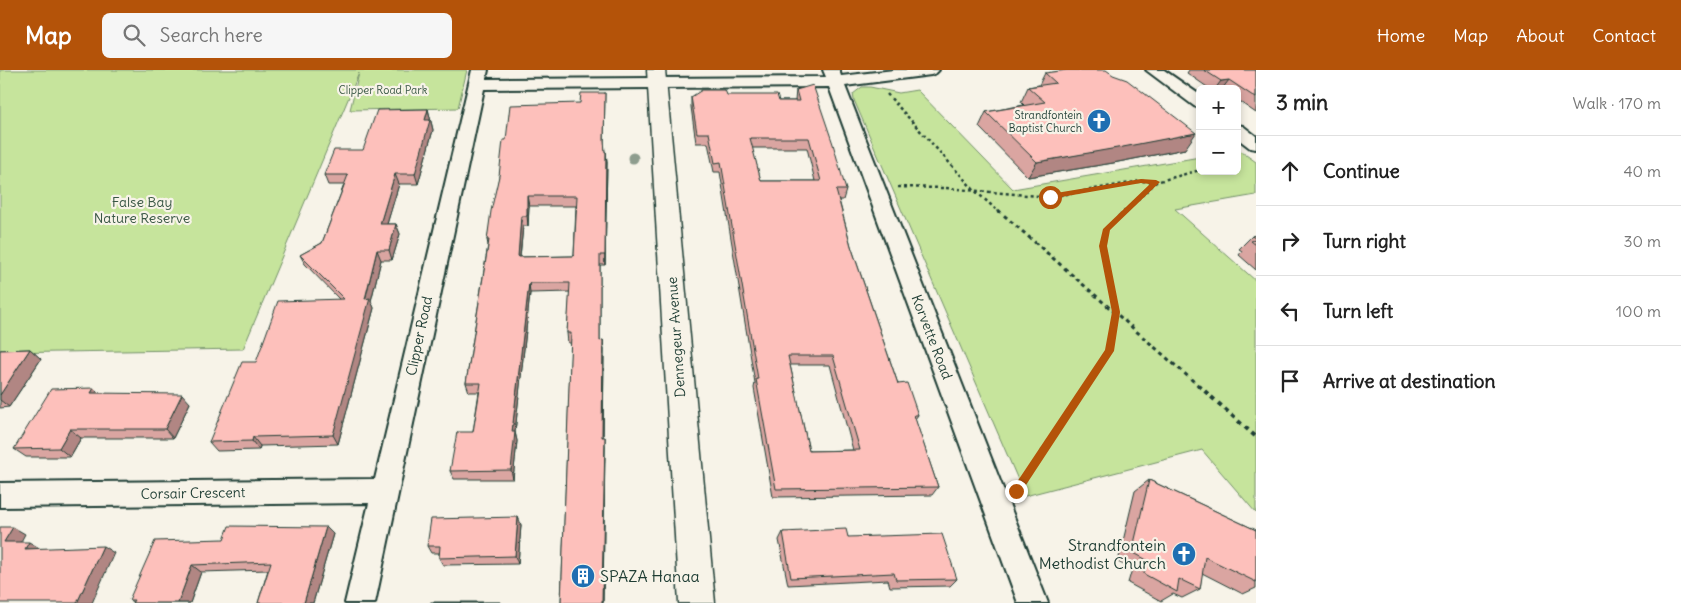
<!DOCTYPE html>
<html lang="en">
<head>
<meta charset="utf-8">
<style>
	body { margin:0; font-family:Delius,sans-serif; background:#f6f6f6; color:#222 }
	.controls { position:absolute; right:15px; top:15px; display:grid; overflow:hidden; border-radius:8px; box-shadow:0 2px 8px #0003 }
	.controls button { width:45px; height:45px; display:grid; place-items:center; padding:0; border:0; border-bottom:1px solid #e0e0e0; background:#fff; color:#222; font:25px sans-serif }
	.stop { position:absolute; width:15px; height:15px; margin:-11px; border:4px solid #b45309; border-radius:50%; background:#fff }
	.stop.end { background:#b45309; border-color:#fff; box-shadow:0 1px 5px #0008 }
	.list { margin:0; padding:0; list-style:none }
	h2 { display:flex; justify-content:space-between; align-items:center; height:65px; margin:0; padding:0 20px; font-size:21px }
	h2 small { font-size:16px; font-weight:400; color:#767676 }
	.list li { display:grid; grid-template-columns:32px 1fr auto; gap:15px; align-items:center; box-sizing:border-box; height:70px; padding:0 20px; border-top:1px solid #e0e0e0 }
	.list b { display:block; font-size:19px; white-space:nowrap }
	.list em { font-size:16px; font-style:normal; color:#767676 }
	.icon { flex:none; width:28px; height:28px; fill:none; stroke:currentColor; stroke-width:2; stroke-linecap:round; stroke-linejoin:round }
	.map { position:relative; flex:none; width:1256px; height:533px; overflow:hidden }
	header { display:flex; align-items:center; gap:30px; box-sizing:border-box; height:70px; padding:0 25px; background:#b45309; color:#fff }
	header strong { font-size:24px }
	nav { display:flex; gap:28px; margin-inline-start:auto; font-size:18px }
	.search { width:350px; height:45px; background:#f6f6f6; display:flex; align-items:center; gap:12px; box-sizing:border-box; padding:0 18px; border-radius:8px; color:#767676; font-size:19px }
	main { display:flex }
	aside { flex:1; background:#fff }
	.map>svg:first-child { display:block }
	.green { fill:#c6e49c; stroke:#729068 }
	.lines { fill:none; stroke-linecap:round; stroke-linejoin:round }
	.minor-casing { stroke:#1f3d34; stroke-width:4 }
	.tertiary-casing { stroke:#1f3d34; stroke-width:3 }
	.path-far2 { stroke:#1f3d34; stroke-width:2.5; stroke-dasharray:3 3; stroke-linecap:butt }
	.path-far1 { stroke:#1f3d34; stroke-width:3; stroke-dasharray:4 4; stroke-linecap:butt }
	.path { stroke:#1f3d34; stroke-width:4; stroke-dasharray:4.5 4.5; stroke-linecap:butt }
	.minor { fill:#f7f3e8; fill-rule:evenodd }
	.tertiary { fill:#f7f3e8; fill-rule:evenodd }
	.tree { fill:#8e9d8e }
	.wall { fill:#daa5a1; stroke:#1f3d34; fill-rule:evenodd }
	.shaded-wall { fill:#b18683; stroke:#1f3d34 }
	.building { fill:#fdc0bb; stroke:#1f3d34; fill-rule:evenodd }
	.route { fill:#b45309 }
	.labels { text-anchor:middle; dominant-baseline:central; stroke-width:4.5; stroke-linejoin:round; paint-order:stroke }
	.far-park-label { font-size:11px; fill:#385644; stroke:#f7f3e8 }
	.far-poi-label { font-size:11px; fill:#1f3d34; stroke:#f7f3e8; text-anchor:end }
	.park-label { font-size:14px; fill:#385644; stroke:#f7f3e8 }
	.street-label { font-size:14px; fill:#1f3d34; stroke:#f7f3e8 }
	.near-poi-label { font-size:16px; fill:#1f3d34; stroke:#f7f3e8; text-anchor:end }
</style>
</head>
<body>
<header>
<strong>Map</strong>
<div class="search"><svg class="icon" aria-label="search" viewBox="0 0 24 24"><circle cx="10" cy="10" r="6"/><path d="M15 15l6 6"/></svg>Search here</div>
<nav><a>Home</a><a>Map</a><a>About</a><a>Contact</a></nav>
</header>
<main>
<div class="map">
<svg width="1256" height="533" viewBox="0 0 1256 533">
	<rect width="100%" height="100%" fill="#f7f3e8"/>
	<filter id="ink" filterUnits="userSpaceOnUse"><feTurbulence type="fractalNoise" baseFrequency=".02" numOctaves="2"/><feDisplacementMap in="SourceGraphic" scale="10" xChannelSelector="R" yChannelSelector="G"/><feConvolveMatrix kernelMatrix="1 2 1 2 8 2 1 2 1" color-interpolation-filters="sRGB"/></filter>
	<g filter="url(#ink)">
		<g class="green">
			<polygon points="0,0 467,0 458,38 350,40 359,3 243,279 0,283"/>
			<polygon points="862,17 870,17 899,23 917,20 1013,119 1200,87 1200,101 1237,101 1237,80 1239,80 1256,92 1256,125 1175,139 1256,211 1256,443 1202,380 1025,426 854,30 853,24"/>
		</g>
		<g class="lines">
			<g class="minor-casing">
				<g id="minor">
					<polygon points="472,0 488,0 486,9 826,7 823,0 839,0 841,6 894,0 939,0 936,3 931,5 845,16 1048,533 1018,533 829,17 484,19 375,533 345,533 369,433 0,437 0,413 375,409"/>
					<polygon points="1146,0 1164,0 1200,25 1200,38 1194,36"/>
					<polygon points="1237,55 1243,56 1256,66 1256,79 1250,78 1237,68"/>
				</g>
			</g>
			<g class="tertiary-casing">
				<polygon id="tertiary" points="647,0 665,0 715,533 679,533"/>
			</g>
			<g class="path-far2">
				<polyline points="887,24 974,120 999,142"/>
				<polyline points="898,117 945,118 1050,127 1141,111 1156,112"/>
				<polyline points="1124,142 1156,112 1200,100"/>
			</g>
			<g class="path-far1">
				<polyline points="998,140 1200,317"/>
				<polyline points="1086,317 1109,281 1116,242 1103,176 1106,159 1126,140"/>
			</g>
			<g class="path">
				<polyline points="1198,315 1256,367"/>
				<polyline points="1018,420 1086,315"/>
			</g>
			<use href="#minor" class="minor"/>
			<use href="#tertiary" class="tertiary"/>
		</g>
		<circle class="tree" cx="633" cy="88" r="5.5"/>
		<g class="wall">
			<polygon points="1189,0 1256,0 1256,43 1237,30 1237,19 1210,19 1187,3"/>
			<polygon points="1045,3 1185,79 1113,93 1028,107 979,57 986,42 1024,35 1021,32 1028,17 1039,15"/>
			<path d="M796,20L846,120L843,130H839L851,176L898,314L918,345L915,349L938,417L932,425L773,427L754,318L755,313L720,102H714L708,73H696L691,37V27L779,31H795ZM752,78H807L815,111H761ZM790,295H830L853,380L809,381Z"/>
			<path d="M605,23L604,75L605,82H606L607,92L605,195H600V271L603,270L604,280L603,367L605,376L603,533H561L571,273H568L567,263L570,222L530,223L515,362L517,371L513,409H454L450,401L473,362L479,322H469L466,313L488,175L487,170L506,70L580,33ZM529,136H576L574,186L520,187L523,156H528Z"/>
			<polygon points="428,39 433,60 418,114 399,114 387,154 396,154 400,164 392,190 381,190 371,231 374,238 338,374 260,376 259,380 217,381 209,372 256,292 339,229 305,194 300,185 322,173 344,115 328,115 324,105"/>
			<polygon points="1256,165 1256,200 1239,185 1242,181 1239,179 1252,166"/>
			<polygon points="30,279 41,289 9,337 0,338 0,280"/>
			<polygon points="99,323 190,333 173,368 81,368 70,387 26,387 14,379"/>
			<polygon points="1149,410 1256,460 1256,518 1243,524 1202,503 1200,519 1182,528 1173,524 1161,531 1128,513 1132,499 1118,492 1135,421"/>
			<polygon points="518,447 521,455 518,494 443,495 439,488 439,483 431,483 427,476"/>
			<polygon points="783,462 848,467 957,509 950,516 890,517 888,510 788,515 779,470"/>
			<polygon points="333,464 313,533 258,533 268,500 201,502 190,533 132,533 133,532 129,530 224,469"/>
		</g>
		<g class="shaded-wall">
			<polygon points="1229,10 1222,19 1215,19 1221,11"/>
			<polygon points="428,39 433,60 418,114 415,104 425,50"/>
			<polygon points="1196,63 1185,79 1113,93 1028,107 1037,92"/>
			<polygon points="606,82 607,92 605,195 605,185"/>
			<polygon points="395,104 399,114 384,164 380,154"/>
			<polygon points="527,126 529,136 528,156 527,146"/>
			<polygon points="521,146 523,156 519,197 518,187"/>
			<polygon points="396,154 400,164 392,190 389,180"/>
			<polygon points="377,180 381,190 371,231 374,238 338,374 333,365"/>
			<polygon points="529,213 530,223 515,362 517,371 513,409 511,400 512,362"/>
			<polygon points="603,270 604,280 603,376 602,367"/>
			<polygon points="30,279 41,289 9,337 0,330 0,325"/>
			<polygon points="94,318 103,327 91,323"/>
			<polygon points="182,324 190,333 173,368 165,359"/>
			<polygon points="70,359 81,368 70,387 59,378"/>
			<polygon points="253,367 260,376 259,380 252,371"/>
			<polygon points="605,367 603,533 602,533"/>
			<polygon points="518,447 521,455 518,494 515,486"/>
			<polygon points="13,457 25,464 17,479 4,472"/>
			<polygon points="326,457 333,464 313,533 304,533"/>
			<polygon points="29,472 41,479 25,479"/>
			<polygon points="103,476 114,483 92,533 77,533"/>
			<polygon points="192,495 201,502 190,533 178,533"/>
		</g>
		<g class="building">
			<polygon points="1067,0 1106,0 1113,5 1127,10 1196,63 1123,77 1037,92 986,42 1045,32 1028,17 1056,13 1045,3"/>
			<polygon points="1204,0 1256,0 1256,28 1229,10 1221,11"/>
			<path d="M813,15L833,74L846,120H836L851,176L898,314L907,313L918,345H914L938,417L776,419L756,309H758L721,92L715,93L709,63H697L691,27L702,20H725L727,25H777L779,31H799L796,20ZM750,68H809L821,111H761ZM788,286H833L860,380L809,381Z"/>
			<path d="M581,23H605L604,70L605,82H606L605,185H600V271L603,270L602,367H605L602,533H561L571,263H567L570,213H529L512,362H515L511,400L450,401L457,362H473L481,313H466L489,170H487L491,141L499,106L503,70H506L510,35L580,33ZM527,126H577L574,186L518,187L521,146H527Z"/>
			<polygon points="428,39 425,50 430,50 415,104 395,104 380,154 396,154 389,180 377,180 365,229 370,228 333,365 253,367 252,371 209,372 242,292 256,292 278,231 344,229 300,185 322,173 348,105 324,105 334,80 363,80 377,40"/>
			<polygon points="1256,165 1256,169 1252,166"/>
			<polygon points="1256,170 1256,175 1251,171"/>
			<polygon points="30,279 0,325 0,280"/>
			<polygon points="94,318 91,323 182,324 165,359 70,359 59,378 14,379 51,319"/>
			<polygon points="1149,410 1256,460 1256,512 1205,487 1200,519 1179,509 1177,522 1144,504 1147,490 1132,482"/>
			<polygon points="518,447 515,486 439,488 440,476 427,476 431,449"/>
			<polygon points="229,456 326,457 304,533 258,533 271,492 192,495 178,533 132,533 134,530 129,530 155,471 224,469"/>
			<polygon points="0,457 13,457 4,472 29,472 25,479 103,476 77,533 0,533"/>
			<polygon points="846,459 848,467 942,464 957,509 896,510 894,503 791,508 783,462"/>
			<rect x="431" y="532" width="69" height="1"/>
		</g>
	</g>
	<polygon class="route" points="1141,109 1156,110 1160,112 1110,160 1107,176 1120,242 1114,281 1020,424 1013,424 1013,418 1105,280 1112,242 1099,176 1103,159 1150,114 1141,113 1050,129 1046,127 1050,124"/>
	<defs>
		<g id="church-disc" transform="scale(1.25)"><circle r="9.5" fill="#1f6fb2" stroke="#f7f3e8"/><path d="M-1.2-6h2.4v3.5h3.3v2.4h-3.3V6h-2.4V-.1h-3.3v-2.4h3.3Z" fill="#fff"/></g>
		<g id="building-disc" transform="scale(1.25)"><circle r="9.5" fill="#1f6fb2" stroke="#f7f3e8"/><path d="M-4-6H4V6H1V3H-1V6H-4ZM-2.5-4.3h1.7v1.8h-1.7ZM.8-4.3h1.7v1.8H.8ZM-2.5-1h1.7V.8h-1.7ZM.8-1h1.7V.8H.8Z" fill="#fff"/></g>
	</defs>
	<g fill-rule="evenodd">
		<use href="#church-disc" x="1099" y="51"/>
		<use href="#church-disc" x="1184" y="484"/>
		<use href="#building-disc" x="583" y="506"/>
	</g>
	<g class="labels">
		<g class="far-park-label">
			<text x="383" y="20">Clipper Road Park</text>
		</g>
		<g class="far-poi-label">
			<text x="1082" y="45">Strandfontein<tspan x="1082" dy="13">Baptist Church</tspan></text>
		</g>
		<g class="park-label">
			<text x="142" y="132">False Bay<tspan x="142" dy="16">Nature Reserve</tspan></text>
		</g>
		<g class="street-label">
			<text transform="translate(419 266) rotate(-78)">Clipper Road</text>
			<text transform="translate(676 267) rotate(-94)">Dennegeur Avenue</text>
			<text transform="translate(932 267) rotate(69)">Korvette Road</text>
			<text transform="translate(193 423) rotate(-1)">Corsair Crescent</text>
		</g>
		<g class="near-poi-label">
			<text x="1166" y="475">Strandfontein<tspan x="1166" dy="18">Methodist Church</tspan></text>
			<text x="600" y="506" text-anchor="start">SPAZA Hanaa</text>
		</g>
	</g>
</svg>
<div class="controls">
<button>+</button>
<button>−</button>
</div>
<div class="stop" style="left:1050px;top:127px"></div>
<div class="stop end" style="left:1016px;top:421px"></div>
</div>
<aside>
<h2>3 min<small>Walk · 170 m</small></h2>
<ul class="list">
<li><svg class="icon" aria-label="ahead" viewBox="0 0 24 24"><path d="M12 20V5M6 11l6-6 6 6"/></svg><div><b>Continue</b></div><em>40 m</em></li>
<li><svg class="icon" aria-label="right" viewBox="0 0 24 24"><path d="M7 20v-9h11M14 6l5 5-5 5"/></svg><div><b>Turn right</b></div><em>30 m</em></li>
<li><svg class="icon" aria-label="left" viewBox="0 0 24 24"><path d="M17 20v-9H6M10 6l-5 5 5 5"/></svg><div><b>Turn left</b></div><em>100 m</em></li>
<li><svg class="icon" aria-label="arrive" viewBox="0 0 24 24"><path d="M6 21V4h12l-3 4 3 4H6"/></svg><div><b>Arrive at destination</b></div></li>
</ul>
</aside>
</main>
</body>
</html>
